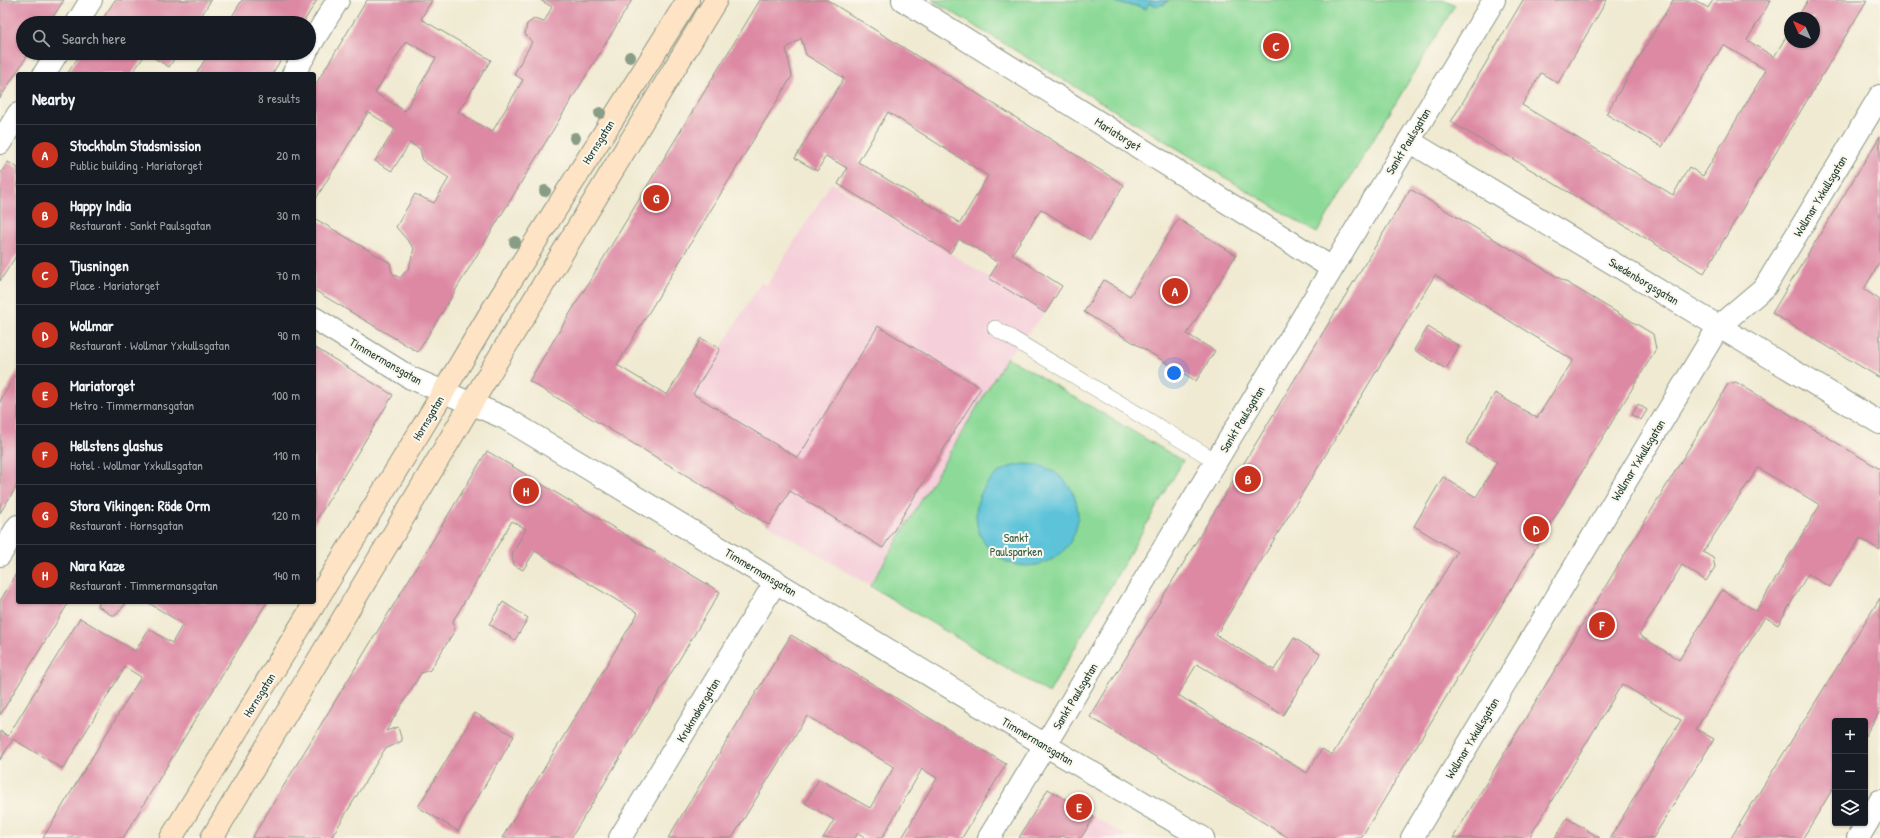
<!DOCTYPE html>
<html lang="en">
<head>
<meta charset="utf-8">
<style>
	body { margin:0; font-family:"Patrick Hand",sans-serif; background:#242831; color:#f1f3f6 }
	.controls { position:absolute; right:12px; bottom:12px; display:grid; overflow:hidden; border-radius:4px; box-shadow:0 1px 3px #0004 }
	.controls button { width:36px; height:36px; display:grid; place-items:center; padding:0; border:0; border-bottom:1px solid #363941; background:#171b24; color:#f1f3f6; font:20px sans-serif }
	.compass { position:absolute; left:1784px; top:12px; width:36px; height:36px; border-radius:50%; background:#171b24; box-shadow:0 1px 3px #0004; rotate:315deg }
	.you { position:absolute; left:1174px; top:373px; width:14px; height:14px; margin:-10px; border:3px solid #fff; border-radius:50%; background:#1a73e8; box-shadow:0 0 0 6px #1a73e833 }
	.badge { display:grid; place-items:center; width:26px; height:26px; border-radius:50%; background:#c8321e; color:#fff; font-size:13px; font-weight:700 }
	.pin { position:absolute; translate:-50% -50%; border:2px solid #fff; box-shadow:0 1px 4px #0006 }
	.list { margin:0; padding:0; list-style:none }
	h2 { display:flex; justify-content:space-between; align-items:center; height:52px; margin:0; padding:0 16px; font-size:17px }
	h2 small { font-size:13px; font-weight:400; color:#9ea1a6 }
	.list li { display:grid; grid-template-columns:26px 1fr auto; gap:12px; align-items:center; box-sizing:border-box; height:60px; padding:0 16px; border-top:1px solid #363941 }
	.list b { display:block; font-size:15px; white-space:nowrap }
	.list p { margin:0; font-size:13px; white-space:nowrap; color:#9ea1a6 }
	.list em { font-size:13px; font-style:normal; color:#9ea1a6 }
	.icon { flex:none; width:22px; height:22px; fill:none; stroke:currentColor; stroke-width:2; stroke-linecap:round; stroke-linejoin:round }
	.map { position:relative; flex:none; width:1880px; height:838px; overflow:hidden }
	.search { position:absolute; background:#171b24; box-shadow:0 1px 3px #0004; left:16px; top:16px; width:300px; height:44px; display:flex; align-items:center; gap:10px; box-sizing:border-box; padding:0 14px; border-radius:22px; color:#9ea1a6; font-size:15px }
	.panel { position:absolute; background:#171b24; box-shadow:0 1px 3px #0004; left:16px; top:72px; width:300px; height:532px; border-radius:4px }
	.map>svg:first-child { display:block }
	.built { fill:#f5cfda }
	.green { fill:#8dda98; stroke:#568c66 }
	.water { fill:#5cc3d9; stroke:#3e8086 }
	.building { fill:#dd89a4; fill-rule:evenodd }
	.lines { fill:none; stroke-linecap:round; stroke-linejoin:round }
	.lane-casing { stroke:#889483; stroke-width:16 }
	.street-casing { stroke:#889483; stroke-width:24 }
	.secondary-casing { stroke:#889483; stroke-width:24 }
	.lane { stroke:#fff; stroke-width:15 }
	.street { stroke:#fff; stroke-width:22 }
	.secondary { stroke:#fee4c5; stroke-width:22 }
	.tree { fill:#899c86 }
	.labels { text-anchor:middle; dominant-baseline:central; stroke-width:4; stroke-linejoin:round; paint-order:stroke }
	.street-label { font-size:12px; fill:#1f3d34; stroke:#fbf7ec }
	.park-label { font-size:12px; fill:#355c48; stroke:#fbf7ec }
</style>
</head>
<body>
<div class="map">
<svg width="1880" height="838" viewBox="0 0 1880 838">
	<rect width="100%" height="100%" fill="#fbf7ec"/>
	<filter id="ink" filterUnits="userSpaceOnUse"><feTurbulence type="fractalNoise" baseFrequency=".025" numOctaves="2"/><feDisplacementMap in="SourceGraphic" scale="8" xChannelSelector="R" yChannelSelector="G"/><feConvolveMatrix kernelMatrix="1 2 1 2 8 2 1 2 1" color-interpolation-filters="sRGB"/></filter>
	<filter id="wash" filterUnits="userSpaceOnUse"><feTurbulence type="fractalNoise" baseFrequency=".012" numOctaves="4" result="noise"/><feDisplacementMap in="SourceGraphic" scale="16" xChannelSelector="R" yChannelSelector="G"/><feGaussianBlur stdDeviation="0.9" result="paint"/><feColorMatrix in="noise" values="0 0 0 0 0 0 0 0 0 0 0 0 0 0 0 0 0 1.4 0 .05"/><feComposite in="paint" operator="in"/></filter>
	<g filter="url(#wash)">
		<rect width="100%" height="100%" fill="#f0ead2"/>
		<g class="built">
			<polygon points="831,183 950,253 1045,313 1007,357 870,586 655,457 761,282 767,285"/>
			<polygon points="1048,789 1094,817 1129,838 1019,838"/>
		</g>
		<g class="green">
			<path d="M932,0H1112C1123,7 1135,3 1145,9L1149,3L1164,5L1169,0H1446L1455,5L1317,233Z"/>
			<polygon points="1007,357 1183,461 1049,693 870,586"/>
		</g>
		<g class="water">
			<path d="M1112,0H1169C1162,6 1157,7 1149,3L1146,9C1135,3 1123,7 1112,0Z"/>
			<circle cx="1027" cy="515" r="51"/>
		</g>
		<g id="blocks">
			<g class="building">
				<polygon points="0,0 64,0 49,23 23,23 23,53 29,53 0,98"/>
				<polygon points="115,0 211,0 197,23 100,23"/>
				<polygon points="242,0 317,0 303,23 228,23"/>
				<path d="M367,0H432L421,19L491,60L458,112L492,132L523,80L514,74L532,42L525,34L527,24L534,19L544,22L552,7L540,0H632L418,352L314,290V218L390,263L392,273L400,278L409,268L414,248L396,227L415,194L434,203L449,178L423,161L420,149L410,143L392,171L375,161L395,129L368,112L314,202V87ZM406,41L436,58L405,111L375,93Z"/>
				<path d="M760,0H827L1124,185L1090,240L1041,209L1012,254L1062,286L1045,313L989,278L998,263L979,250L959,239L950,253L838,184L847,168L826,156L817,171L795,158L844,78L806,55L801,38L786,49L792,76L617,365L667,395L701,338L720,349L693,394L798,458L878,326L981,388L883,548L790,491L769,525L529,381ZM888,112L988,176L960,223L858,162Z"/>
				<polygon points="1523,0 1607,0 1558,83 1541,73 1522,105 1673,195 1689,167 1703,176 1766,70 1723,45 1662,147 1606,114 1673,0 1695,0 1708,8 1713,0 1771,0 1747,40 1774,57 1790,30 1790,42 1814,42 1814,18 1797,18 1808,0 1867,0 1704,273 1451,122"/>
				<polygon points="81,53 146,53 132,74 67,74"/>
				<polygon points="146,53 178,53 169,67"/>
				<polygon points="209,53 285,53 272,74 196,74"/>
				<polygon points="1880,136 1880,262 1864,289 1880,300 1880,378 1772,313"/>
				<polygon points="8,162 18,168 18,253 0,281 0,174"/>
				<path d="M1410,189L1653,334L1656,349L1361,838H1289L1090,717ZM1435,275L1573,360L1537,418L1495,393L1466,443L1497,462L1476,497L1443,477L1414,526L1457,552L1332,755L1322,749L1307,773L1178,695L1197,664L1283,715L1320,654L1294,638L1274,670L1216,635Z"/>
				<polygon points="1178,219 1236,255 1187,334 1215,351 1196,381 1084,312 1104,280 1130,296"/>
				<polygon points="1428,327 1459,346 1446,369 1414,350"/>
				<polygon points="314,347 393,395 314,524"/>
				<polygon points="18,370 18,484 0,513 0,401"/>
				<path d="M1736,382L1880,469V550L1860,538L1830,587L1808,574L1778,625L1765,617L1696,729L1714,739L1653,838H1610L1681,720L1622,684L1529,838H1453L1728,384ZM1758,468L1820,505L1756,611L1722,590L1679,660L1639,635L1682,565L1706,581L1715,567L1713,558L1703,552Z"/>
				<polygon points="1638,404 1647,410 1641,420 1632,415"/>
				<polygon points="487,451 720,592 601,789 571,838 502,838 638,613 535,551 523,570 514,565 512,554 526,529 512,521 453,621 455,630 430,670 421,673 386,731 398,727 402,741 385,749 331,838 252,838"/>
				<polygon points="18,571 18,602 69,602 0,715 0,601"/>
				<polygon points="1880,598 1880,711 1865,736 1865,721 1835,721 1835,785 1803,838 1731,838"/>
				<polygon points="100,602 127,602 116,615 111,615 98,606"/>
				<polygon points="147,602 267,602 123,838 43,838 141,677 125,667 63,769 13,739 0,760 0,731 8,736 80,618 135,651 149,629 172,643 183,624"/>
				<polygon points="503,602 528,618 515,640 489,624"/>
				<polygon points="791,635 1006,764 962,838 902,838 937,778 922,769 882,838 866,838 858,833 855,838 823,838 834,820 805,803 819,779 870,808 894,767 807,716 732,838 668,838"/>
				<polygon points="475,713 514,736 458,831 418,807"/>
				<polygon points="1048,789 1094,817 1081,838 1060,836 1060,838 1019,838"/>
				<polygon points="1567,818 1600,838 1555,838"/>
			</g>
		</g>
	</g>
	<g filter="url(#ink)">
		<use href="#blocks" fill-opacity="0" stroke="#889483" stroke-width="1"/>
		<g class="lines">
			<g class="lane-casing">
				<polyline id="lane" points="995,328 1216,461"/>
			</g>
			<g class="street-casing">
				<g id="street">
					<polyline points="903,0 1332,268"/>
					<polyline points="77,23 91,0"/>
					<polyline points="309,47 338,0"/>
					<polyline points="44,74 57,53"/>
					<polyline points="293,74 306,53"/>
					<polyline points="1409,141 1880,423"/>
					<polyline points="0,143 18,114"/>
					<polyline points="314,318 411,378 505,418 1045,745 1203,838"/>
					<polyline points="0,555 18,526"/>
					<polyline points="620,838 776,581"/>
					<polyline points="989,838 1494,0"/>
					<polyline points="1412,838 1719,326 1765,287 1880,96"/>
					<polyline points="1858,838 1880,801"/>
				</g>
			</g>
			<g class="secondary-casing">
				<g id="secondary">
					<polyline points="171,838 422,428 491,312 688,0"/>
					<polyline points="212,838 501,354 716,0"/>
				</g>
			</g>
			<use href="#lane" class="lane"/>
			<use href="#street" class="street"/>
			<use href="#secondary" class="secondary"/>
		</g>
		<g class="tree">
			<circle cx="630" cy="57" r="6"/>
			<circle cx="600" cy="113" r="6"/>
			<circle cx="575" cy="138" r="6"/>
			<circle cx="545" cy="191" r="6"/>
			<circle cx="515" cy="242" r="6"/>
		</g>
	</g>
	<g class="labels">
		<g class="street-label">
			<text transform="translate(1118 134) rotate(32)">Mariatorget</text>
			<text transform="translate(1408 141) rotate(-59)">Sankt Paulsgatan</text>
			<text transform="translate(598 142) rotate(-58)">Hornsgatan</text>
			<text transform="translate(1820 196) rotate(-59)">Wollmar Yxkullsgatan</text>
			<text transform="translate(1644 281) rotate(31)">Swedenborgsgatan</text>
			<text transform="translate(386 361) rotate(30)">Timmermansgatan</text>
			<text transform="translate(428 418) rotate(-59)">Hornsgatan</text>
			<text transform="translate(1242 419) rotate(-59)">Sankt Paulsgatan</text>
			<text transform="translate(1638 460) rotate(-59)">Wollmar Yxkullsgatan</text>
			<text transform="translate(761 572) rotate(31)">Timmermansgatan</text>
			<text transform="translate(259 695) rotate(-58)">Hornsgatan</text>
			<text transform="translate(1075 696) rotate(-59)">Sankt Paulsgatan</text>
			<text transform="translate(698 710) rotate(-59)">Krukmakargatan</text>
			<text transform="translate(1472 738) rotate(-59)">Wollmar Yxkullsgatan</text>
			<text transform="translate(1038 741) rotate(31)">Timmermansgatan</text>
		</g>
		<g class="park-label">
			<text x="1016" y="537">Sankt<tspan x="1016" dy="14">Paulsparken</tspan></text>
		</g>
	</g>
</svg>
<div class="controls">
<button>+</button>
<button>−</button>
<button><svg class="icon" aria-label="layers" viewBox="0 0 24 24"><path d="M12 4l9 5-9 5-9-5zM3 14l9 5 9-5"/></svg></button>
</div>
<svg class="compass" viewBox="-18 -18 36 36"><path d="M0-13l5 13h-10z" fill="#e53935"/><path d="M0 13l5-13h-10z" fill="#9ea1a6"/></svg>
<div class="you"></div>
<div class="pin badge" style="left:1175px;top:291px">A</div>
<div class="pin badge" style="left:1248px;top:479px">B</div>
<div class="pin badge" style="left:1276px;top:46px">C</div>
<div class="pin badge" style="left:1536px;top:529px">D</div>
<div class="pin badge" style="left:1079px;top:807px">E</div>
<div class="pin badge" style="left:1602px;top:625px">F</div>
<div class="pin badge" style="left:656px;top:198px">G</div>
<div class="pin badge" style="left:526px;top:491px">H</div>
<div class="search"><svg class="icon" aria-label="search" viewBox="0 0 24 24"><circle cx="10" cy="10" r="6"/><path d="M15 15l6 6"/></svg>Search here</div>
<section class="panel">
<h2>Nearby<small>8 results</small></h2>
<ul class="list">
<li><span class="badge">A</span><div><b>Stockholm Stadsmission</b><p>Public building · Mariatorget</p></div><em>20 m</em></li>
<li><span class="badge">B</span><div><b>Happy India</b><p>Restaurant · Sankt Paulsgatan</p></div><em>30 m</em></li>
<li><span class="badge">C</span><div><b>Tjusningen</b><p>Place · Mariatorget</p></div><em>70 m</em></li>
<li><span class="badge">D</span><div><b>Wollmar</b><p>Restaurant · Wollmar Yxkullsgatan</p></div><em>90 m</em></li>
<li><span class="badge">E</span><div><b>Mariatorget</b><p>Metro · Timmermansgatan</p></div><em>100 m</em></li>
<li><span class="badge">F</span><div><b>Hellstens glashus</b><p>Hotel · Wollmar Yxkullsgatan</p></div><em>110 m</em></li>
<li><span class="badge">G</span><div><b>Stora Vikingen: Röde Orm</b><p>Restaurant · Hornsgatan</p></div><em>120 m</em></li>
<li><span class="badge">H</span><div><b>Nara Kaze</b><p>Restaurant · Timmermansgatan</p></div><em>140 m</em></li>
</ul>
</section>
</div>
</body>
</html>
